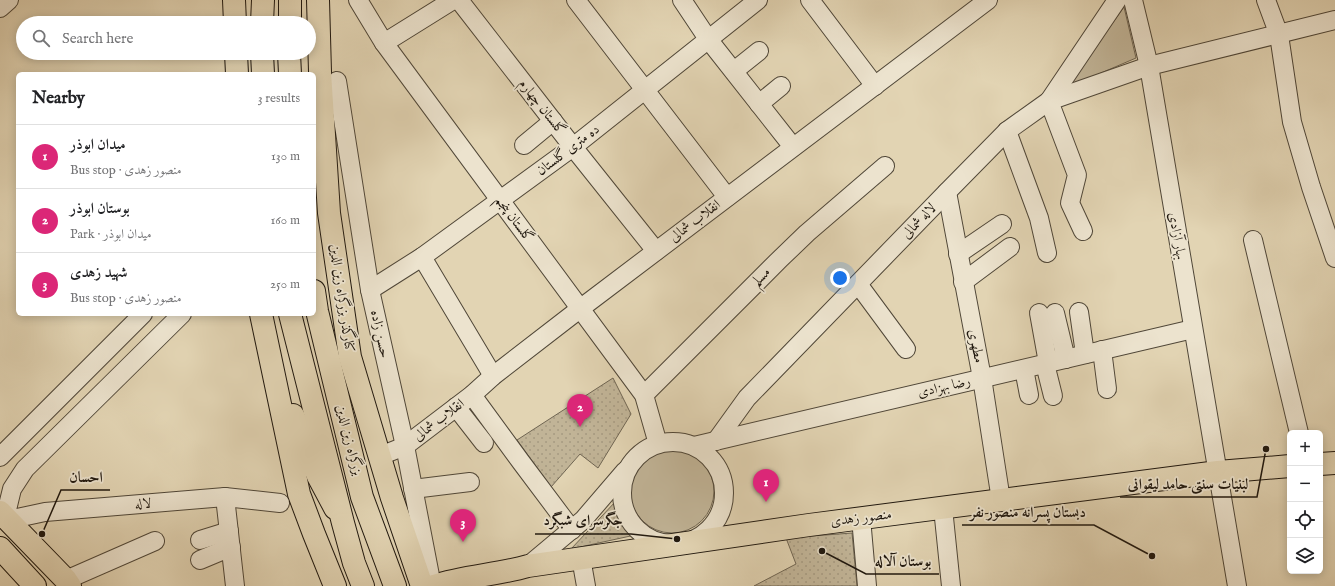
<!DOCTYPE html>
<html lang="en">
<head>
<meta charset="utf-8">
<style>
	body { margin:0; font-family:"IM FELL English",Amiri,serif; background:#f2f2f2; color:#202124 }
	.controls { position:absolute; right:12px; bottom:12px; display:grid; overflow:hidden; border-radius:6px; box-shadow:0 2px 10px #0003 }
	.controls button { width:36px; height:36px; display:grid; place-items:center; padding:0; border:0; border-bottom:1px solid #e0e0e0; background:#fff; color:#202124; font:20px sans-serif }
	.you { position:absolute; left:840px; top:278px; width:14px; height:14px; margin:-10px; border:3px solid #fff; border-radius:50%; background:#1a73e8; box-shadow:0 0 0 6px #1a73e833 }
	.badge { display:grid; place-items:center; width:26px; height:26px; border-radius:50%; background:#db2777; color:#fff; font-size:13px; font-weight:700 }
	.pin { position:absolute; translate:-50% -33px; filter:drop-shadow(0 1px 2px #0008) }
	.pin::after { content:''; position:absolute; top:21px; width:14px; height:12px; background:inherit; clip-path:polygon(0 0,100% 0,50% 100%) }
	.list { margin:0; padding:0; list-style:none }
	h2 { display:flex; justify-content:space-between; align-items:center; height:52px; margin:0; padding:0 16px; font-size:17px }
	h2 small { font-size:13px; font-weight:400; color:#757577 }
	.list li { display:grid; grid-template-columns:26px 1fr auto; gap:12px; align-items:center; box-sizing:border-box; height:64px; padding:0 16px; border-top:1px solid #e0e0e0 }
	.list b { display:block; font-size:15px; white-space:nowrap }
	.list p { margin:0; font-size:13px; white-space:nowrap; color:#757577 }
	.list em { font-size:13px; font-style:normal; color:#757577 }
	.icon { flex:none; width:22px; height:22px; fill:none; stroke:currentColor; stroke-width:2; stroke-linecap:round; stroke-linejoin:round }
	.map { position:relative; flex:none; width:1335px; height:586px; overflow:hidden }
	.search { position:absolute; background:#fff; box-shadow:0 2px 10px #0003; left:16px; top:16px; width:300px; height:44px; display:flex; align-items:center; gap:10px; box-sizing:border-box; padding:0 14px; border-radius:22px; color:#757577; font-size:15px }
	.panel { position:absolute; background:#fff; box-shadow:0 2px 10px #0003; left:16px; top:72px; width:300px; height:244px; border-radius:6px }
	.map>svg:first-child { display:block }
	.grass { fill:#c1b497; stroke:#706653 }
	.park { fill:url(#park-dots); stroke:#706653 }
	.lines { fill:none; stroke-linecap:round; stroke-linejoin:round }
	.minor-casing { stroke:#504738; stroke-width:20 }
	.major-casing { stroke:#20180f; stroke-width:24 }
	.highway-casing { stroke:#20180f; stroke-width:24 }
	.minor { stroke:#ece3ce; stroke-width:18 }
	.major { stroke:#e2d4b3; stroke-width:22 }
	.highway { stroke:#e2d4b3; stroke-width:22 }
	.labels { text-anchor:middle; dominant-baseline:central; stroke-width:3.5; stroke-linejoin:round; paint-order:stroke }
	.street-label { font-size:14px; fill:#20180f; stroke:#ece3ce }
	.leader { fill:none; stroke:#20180f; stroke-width:1.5 }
	.callout-dot { fill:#20180f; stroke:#ece3ce; stroke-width:1.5 }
	.callout-label { font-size:15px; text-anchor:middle; font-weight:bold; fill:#20180f; stroke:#ece3ce; stroke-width:3.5; stroke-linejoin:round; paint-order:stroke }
</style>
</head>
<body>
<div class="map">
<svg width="1335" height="586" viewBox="0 0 1335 586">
	<defs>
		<pattern id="park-dots" width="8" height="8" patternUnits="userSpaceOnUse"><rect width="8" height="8" fill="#c1b497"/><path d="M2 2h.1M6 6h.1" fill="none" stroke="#a69a81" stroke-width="1.8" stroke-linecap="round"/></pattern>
	</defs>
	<rect width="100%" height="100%" fill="#e2d4b3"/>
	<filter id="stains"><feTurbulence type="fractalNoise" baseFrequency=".005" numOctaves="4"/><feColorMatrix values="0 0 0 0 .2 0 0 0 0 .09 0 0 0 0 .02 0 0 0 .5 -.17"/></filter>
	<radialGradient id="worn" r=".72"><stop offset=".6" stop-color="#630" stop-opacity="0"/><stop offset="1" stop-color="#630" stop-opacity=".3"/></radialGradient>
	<g class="grass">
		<polygon points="1124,7 1136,58 1066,88"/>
		<circle cx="672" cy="491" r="42"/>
	</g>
	<g class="park">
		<polygon points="613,378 631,414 598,468 580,454 551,487 517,440"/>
		<polygon points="616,501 635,535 571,549"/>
		<polygon points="852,533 857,586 754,586 796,564 786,538"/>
	</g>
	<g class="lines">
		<g class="minor-casing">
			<g id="minor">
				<polyline points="358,0 384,43 644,395 658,444"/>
				<polyline points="459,0 573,147 656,251"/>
				<polyline points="576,0 727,197"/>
				<polyline points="682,0 708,39 793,147"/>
				<polyline points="810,0 875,86"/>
				<polyline points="1133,0 1149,66 1237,586"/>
				<polyline points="1266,0 1279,35 1292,122 1311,187 1335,258"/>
				<polyline points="0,8 9,0"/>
				<polyline points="384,43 453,0"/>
				<polyline points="734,71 759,51"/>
				<polyline points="337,81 370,290 405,446 432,586"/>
				<polyline points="1049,101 1149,66 1335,20"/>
				<polyline points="1049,101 1077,175 1070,203 1083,231"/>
				<polyline points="759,104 781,86"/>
				<polyline points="1007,131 1039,218 1047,253"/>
				<polyline points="524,145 553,121"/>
				<polyline points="947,192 982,378 1001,500"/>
				<polyline points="1253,240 1299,433"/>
				<polyline points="958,254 1002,224"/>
				<polyline points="422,257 493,376"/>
				<polyline points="963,282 1010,247"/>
				<polyline points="858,284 906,349"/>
				<polyline points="370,290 422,257 573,147 758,0"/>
				<polyline points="1079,312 1085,354"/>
				<polyline points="1039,313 1048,363"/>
				<polyline points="1055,313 1066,359"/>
				<polyline points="182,314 25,469 12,489 5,518 17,518 45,512 225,497 280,503"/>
				<polyline points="1102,350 1107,389"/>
				<polyline points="1045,364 1053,396"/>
				<polyline points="1024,369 1029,395"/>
				<polyline points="472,395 521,462 572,530"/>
				<polyline points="644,395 780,259 807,233 885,166"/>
				<polyline points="456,407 484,443"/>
				<polyline points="716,441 747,398 947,192 1007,131 1049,101 1117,0"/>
				<circle cx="673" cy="493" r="51"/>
				<polyline points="694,446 1193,329"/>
				<polyline points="380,456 405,446 472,395 493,376 581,308 988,0"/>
				<polyline points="0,457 143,314"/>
				<polyline points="413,489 470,482"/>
				<polyline points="225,497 235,586"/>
				<polyline points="943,508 951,586"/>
				<polyline points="861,518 867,586"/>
				<polyline points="200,540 229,531"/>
				<polyline points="581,558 586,586"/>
				<polyline points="200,560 231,547"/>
				<polyline points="528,566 583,520 625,471"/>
				<polyline points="66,580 155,541"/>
			</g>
		</g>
		<g class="major-casing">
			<g id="major">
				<polyline points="234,0 235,23"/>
				<polyline points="318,0 320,72 329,213 350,357 392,498 422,586"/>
				<polyline points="236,53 237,74"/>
				<polyline points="261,314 299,494 314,534 335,586"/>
				<polyline points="293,415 318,476 335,508"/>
				<polyline points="1320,464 1335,463"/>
				<polyline points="0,512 66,580 70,586"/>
				<polyline points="0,548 35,586"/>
				<path d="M434,586C464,576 497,575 528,566L809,525L1218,472L1290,466"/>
			</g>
		</g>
		<g class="highway-casing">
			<g id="highway">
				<polyline points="262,23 263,0"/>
				<polyline points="290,23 290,0"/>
				<polyline points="262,53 263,74"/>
				<polyline points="289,53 290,74"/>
				<polyline points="314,291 317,311 362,497 395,586"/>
				<polyline points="290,314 343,523 354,563 363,586"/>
			</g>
		</g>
		<use href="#minor" class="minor"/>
		<use href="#major" class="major"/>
		<use href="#highway" class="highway"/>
	</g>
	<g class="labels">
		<g class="street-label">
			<text transform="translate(542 107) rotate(52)">گلستان چهارم</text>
			<text transform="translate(568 150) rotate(-37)">ده متری گلستان</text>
			<text transform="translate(514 219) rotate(53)">گلستان پنجم</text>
			<text transform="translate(695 221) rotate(-37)">انقلاب شمالی</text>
			<text transform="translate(919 221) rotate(-46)">لاله شمالی</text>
			<text transform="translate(1177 236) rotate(80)">بهار آزادی</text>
			<text transform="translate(761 277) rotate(-45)">مسلم</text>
			<text transform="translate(342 298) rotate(82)">کنارگذر بزرگراه زین الدین</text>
			<text transform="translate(380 334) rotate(78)">حسن زاده</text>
			<text transform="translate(976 346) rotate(79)">مطهری</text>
			<text transform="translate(944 387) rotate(-13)">رضا بهزادی</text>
			<text transform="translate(439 420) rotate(-37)">انقلاب شمالی</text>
			<text transform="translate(349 440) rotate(76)">بزرگراه زین الدین</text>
			<text transform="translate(143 504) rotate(-5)">لاله</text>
			<text transform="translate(861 518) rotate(-7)">منصور زهدی</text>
		</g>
	</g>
	<path class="leader" d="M42 534L61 490H110M1266 449L1257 497H1120M1152 556L1094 525H962M677 539L631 534H535M822 551L866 574H939"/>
	<g class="callout-dot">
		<circle cx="42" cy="534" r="4"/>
		<circle cx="1266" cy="449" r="4"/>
		<circle cx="1152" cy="556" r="4"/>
		<circle cx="677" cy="539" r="4"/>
		<circle cx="822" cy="551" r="4"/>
	</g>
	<g class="callout-label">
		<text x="86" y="482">احسان</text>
		<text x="1188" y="489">لبنیات سنتی حامد لیقوانی</text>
		<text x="1028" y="517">دبستان پسرانه منصور نفر</text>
		<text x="583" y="525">جگرسرای شبگرد</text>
		<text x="903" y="566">بوستان آلاله</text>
	</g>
	<rect width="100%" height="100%" filter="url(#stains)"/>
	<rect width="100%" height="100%" fill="url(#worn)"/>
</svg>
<div class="controls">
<button>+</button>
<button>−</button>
<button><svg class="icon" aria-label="locate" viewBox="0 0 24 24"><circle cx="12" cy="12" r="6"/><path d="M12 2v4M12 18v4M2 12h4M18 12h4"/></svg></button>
<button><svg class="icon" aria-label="layers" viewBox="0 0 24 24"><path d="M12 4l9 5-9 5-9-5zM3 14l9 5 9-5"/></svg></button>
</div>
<div class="you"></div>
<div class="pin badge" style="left:766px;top:502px">1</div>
<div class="pin badge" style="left:580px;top:427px">2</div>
<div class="pin badge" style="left:463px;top:542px">3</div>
<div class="search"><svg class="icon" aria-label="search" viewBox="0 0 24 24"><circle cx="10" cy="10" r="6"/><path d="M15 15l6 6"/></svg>Search here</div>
<section class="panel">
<h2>Nearby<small>3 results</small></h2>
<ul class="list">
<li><span class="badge">1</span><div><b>میدان ابوذر</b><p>Bus stop · منصور زهدی</p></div><em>130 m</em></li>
<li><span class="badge">2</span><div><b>بوستان ابوذر</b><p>Park · میدان ابوذر</p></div><em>160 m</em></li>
<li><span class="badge">3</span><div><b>شهید زهدی</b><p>Bus stop · منصور زهدی</p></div><em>250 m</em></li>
</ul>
</section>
</div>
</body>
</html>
